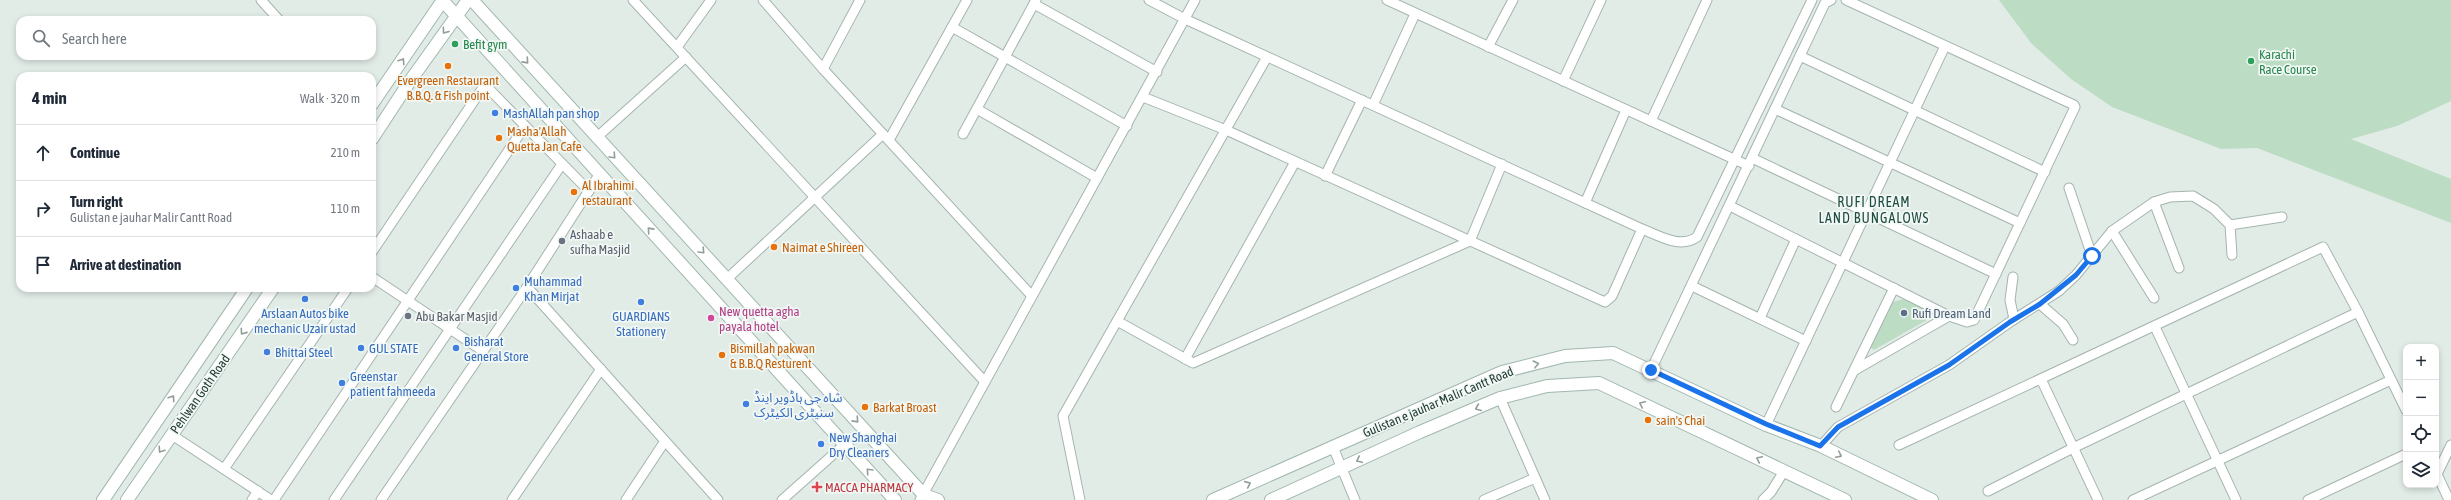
<!DOCTYPE html>
<html lang="en">
<head>
<meta charset="utf-8">
<style>
	body { margin:0; font-family:"Asap Condensed","Noto Sans Arabic",sans-serif; background:#f2f2f3; color:#1f2937 }
	.controls { position:absolute; right:12px; bottom:12px; display:grid; overflow:hidden; border-radius:8px; box-shadow:0 2px 6px #0003 }
	.controls button { width:36px; height:36px; display:grid; place-items:center; padding:0; border:0; border-bottom:1px solid #e0e1e3; background:#fff; color:#1f2937; font:20px sans-serif }
	.stop { position:absolute; width:12px; height:12px; margin:-9px; border:3px solid #1a73e8; border-radius:50%; background:#fff }
	.stop.end { background:#1a73e8; border-color:#fff; box-shadow:0 1px 4px #0008 }
	.list { margin:0; padding:0; list-style:none }
	h2 { display:flex; justify-content:space-between; align-items:center; height:52px; margin:0; padding:0 16px; font-size:17px }
	h2 small { font-size:13px; font-weight:400; color:#747a83 }
	.list li { display:grid; grid-template-columns:26px 1fr auto; gap:12px; align-items:center; box-sizing:border-box; height:56px; padding:0 16px; border-top:1px solid #e0e1e3 }
	.list b { display:block; font-size:15px; white-space:nowrap }
	.list p { margin:0; font-size:13px; white-space:nowrap; color:#747a83 }
	.list em { font-size:13px; font-style:normal; color:#747a83 }
	.icon { flex:none; width:22px; height:22px; fill:none; stroke:currentColor; stroke-width:2; stroke-linecap:round; stroke-linejoin:round }
	.map { position:relative; flex:none; width:2451px; height:500px; overflow:hidden }
	.search { position:absolute; background:#fff; box-shadow:0 2px 6px #0003; left:16px; top:16px; width:360px; height:44px; display:flex; align-items:center; gap:10px; box-sizing:border-box; padding:0 14px; border-radius:12px; color:#747a83; font-size:15px }
	.panel { position:absolute; background:#fff; box-shadow:0 2px 6px #0003; left:16px; top:72px; width:360px; height:220px; border-radius:12px }
	.map>svg:first-child { display:block }
	.green { fill:#bcdcc4 }
	.lines { fill:none; stroke-linecap:round; stroke-linejoin:round }
	.street-casing { stroke:#a5b4ae; stroke-width:11 }
	.secondary-casing { stroke:#a1b7af; stroke-width:14 }
	.street { stroke:#fff; stroke-width:9 }
	.secondary { stroke:#fff; stroke-width:12 }
	.oneway { stroke:#919e9a }
	.route { stroke:#1a73e8; stroke-width:5 }
	.leisure-dot { fill:#2e9e5b; stroke:#f2f8f5; stroke-width:1.5 }
	.food-dot { fill:#e8710a; stroke:#f2f8f5; stroke-width:1.5 }
	.shop-dot { fill:#3f7fe0; stroke:#f2f8f5; stroke-width:1.5 }
	.worship-dot { fill:#6b7280; stroke:#f2f8f5; stroke-width:1.5 }
	.service-dot { fill:#5c6f8a; stroke:#f2f8f5; stroke-width:1.5 }
	.hotel-dot { fill:#d1479c; stroke:#f2f8f5; stroke-width:1.5 }
	.health-dot { fill:#e0444e; stroke:#f2f8f5; stroke-width:1.5 }
	.labels { text-anchor:middle; dominant-baseline:central; stroke-width:3.5; stroke-linejoin:round; paint-order:stroke }
	.leisure-label { font-size:13px; fill:#27864d; stroke:#f2f8f5; text-anchor:start }
	.food-label { font-size:13px; fill:#c56008; stroke:#f2f8f5; text-anchor:start }
	.shop-label { font-size:13px; fill:#366cbe; stroke:#f2f8f5; text-anchor:start }
	.worship-label { font-size:13px; fill:#5b616d; stroke:#f2f8f5; text-anchor:start }
	.hotel-label { font-size:13px; fill:#b23c85; stroke:#f2f8f5; text-anchor:start }
	.service-label { font-size:13px; fill:#4e5e75; stroke:#f2f8f5; text-anchor:start }
	.street-label { font-size:13px; fill:#233c34; stroke:#f2f8f5 }
	.health-label { font-size:13px; fill:#be3a42; stroke:#f2f8f5; text-anchor:start }
	.neighbourhood-label { font-size:14px; letter-spacing:1px; fill:#204d41; stroke:#f2f8f5 }
</style>
</head>
<body>
<div class="map">
<svg width="2451" height="500" viewBox="0 0 2451 500">
	<rect width="100%" height="100%" fill="#e2ece7"/>
	<g class="green">
		<polygon points="1999,0 2451,0 2451,101 2397,126 2351,139 2451,179 2451,223 2257,148 2221,149 2112,107 2071,79 2031,43"/>
		<polygon points="1903,299 1928,310 1927,320 1874,350 1870,347 1893,302"/>
	</g>
	<g class="lines">
		<g class="street-casing">
			<g id="street">
				<polyline points="261,0 279,20"/>
				<polyline points="633,0 985,382"/>
				<polyline points="763,0 823,69 1031,295"/>
				<path d="M1149,0L1185,19L1642,229C1660,236 1680,249 1697,237L1812,0"/>
				<polyline points="1387,0 1749,166"/>
				<polyline points="1034,4 1157,72"/>
				<polyline points="952,27 1127,126"/>
				<polyline points="677,47 711,0"/>
				<polyline points="1488,47 1513,0"/>
				<polyline points="1800,56 2045,172"/>
				<polyline points="823,69 860,0"/>
				<polyline points="1563,81 1601,0"/>
				<polyline points="1143,97 1226,130 1605,302 1612,296 1642,229"/>
				<polyline points="1373,105 1415,14"/>
				<polyline points="977,109 1097,178"/>
				<polyline points="1775,109 2020,223"/>
				<polyline points="1651,121 1707,0"/>
				<polyline points="963,134 1036,0"/>
				<polyline points="596,138 686,57"/>
				<polyline points="889,140 967,0"/>
				<polyline points="1752,158 1996,274"/>
				<polyline points="1325,176 1362,100"/>
				<polyline points="2069,188 2092,256"/>
				<polyline points="2154,202 2179,268"/>
				<polyline points="1585,203 1626,110"/>
				<polyline points="1730,206 1949,316 1967,322 1974,320 2075,107 2074,105 1846,0"/>
				<polyline points="2230,225 2282,217"/>
				<polyline points="2112,231 2154,298"/>
				<polyline points="372,252 482,89 489,89 589,191"/>
				<polyline points="372,277 483,351"/>
				<polyline points="2013,277 2010,300 2014,319"/>
				<polyline points="728,278 883,134"/>
				<polyline points="1692,286 1806,341"/>
				<polyline points="527,287 718,500"/>
				<polyline points="2040,304 2063,324 2073,340"/>
				<polyline points="1760,318 1796,239"/>
				<polyline points="1117,321 1193,363 1470,241 1502,164"/>
				<polyline points="2155,327 2236,500"/>
				<polyline points="1185,359 1295,162"/>
				<polyline points="1651,370 1825,3 1831,0"/>
				<polyline points="1855,370 1949,316"/>
				<polyline points="2041,379 2098,500"/>
				<polyline points="1500,398 1545,500"/>
				<polyline points="1836,407 1894,288"/>
				<polyline points="1766,425 1945,46"/>
				<polyline points="172,435 271,500"/>
				<polyline points="1899,445 2323,247 2358,312 2406,410"/>
				<polyline points="1821,446 1838,427 1949,365 2010,322 2059,291 2076,275 2112,231 2154,202 2170,197 2193,196 2214,209 2230,225 2232,255"/>
				<polyline points="1333,447 1355,500"/>
				<polyline points="224,469 348,288"/>
				<polyline points="2436,472 2449,500"/>
				<polyline points="2437,474 2451,445"/>
				<polyline points="1988,491 2073,448 2358,312"/>
				<polyline points="252,500 258,491"/>
				<polyline points="274,500 525,126"/>
				<polyline points="334,500 562,164"/>
				<polyline points="381,500 527,287 599,175"/>
				<polyline points="512,500 601,369"/>
				<polyline points="626,500 665,441"/>
				<polyline points="782,500 845,444"/>
				<polyline points="920,500 1195,0"/>
				<polyline points="1080,500 1063,416 1267,57"/>
				<polyline points="1484,500 1535,478"/>
				<polyline points="1763,500 1771,492 1784,471"/>
				<polyline points="2133,500 2391,380"/>
				<polyline points="2308,500 2406,454"/>
			</g>
		</g>
		<g class="secondary-casing">
			<g id="secondary">
				<polyline points="442,0 895,500"/>
				<polyline points="472,0 924,495 938,500"/>
				<polyline points="372,104 443,0"/>
				<polyline points="372,139 410,81 468,0"/>
				<polyline points="103,500 247,288"/>
				<polyline points="127,500 273,288"/>
				<polyline points="1213,500 1502,372 1565,356 1613,353 1766,425 1821,446 1932,500"/>
				<polyline points="1271,500 1420,432 1500,398 1547,386 1599,383 1845,500"/>
			</g>
		</g>
		<use href="#street" class="street"/>
		<use href="#secondary" class="secondary"/>
	</g>
	<defs><path id="oneway-chevron" d="M-2-3.5L2.5 0L-2 3.5" fill="none" stroke-width="1.6" stroke-linecap="round" stroke-linejoin="round"/></defs>
	<g class="oneway">
		<use href="#oneway-chevron" transform="translate(445 31) rotate(126)"/>
		<use href="#oneway-chevron" transform="translate(402 61) rotate(-56)"/>
		<use href="#oneway-chevron" transform="translate(526 61) rotate(48)"/>
		<use href="#oneway-chevron" transform="translate(613 156) rotate(47)"/>
		<use href="#oneway-chevron" transform="translate(650 230) rotate(-132)"/>
		<use href="#oneway-chevron" transform="translate(702 251) rotate(47)"/>
		<use href="#oneway-chevron" transform="translate(243 332) rotate(125)"/>
		<use href="#oneway-chevron" transform="translate(1536 364) rotate(-14)"/>
		<use href="#oneway-chevron" transform="translate(172 398) rotate(-56)"/>
		<use href="#oneway-chevron" transform="translate(1642 404) rotate(-155)"/>
		<use href="#oneway-chevron" transform="translate(1478 408) rotate(157)"/>
		<use href="#oneway-chevron" transform="translate(856 420) rotate(48)"/>
		<use href="#oneway-chevron" transform="translate(161 450) rotate(124)"/>
		<use href="#oneway-chevron" transform="translate(1839 455) rotate(26)"/>
		<use href="#oneway-chevron" transform="translate(1759 459) rotate(-155)"/>
		<use href="#oneway-chevron" transform="translate(1359 460) rotate(155)"/>
		<use href="#oneway-chevron" transform="translate(869 471) rotate(-133)"/>
		<use href="#oneway-chevron" transform="translate(1248 484) rotate(-24)"/>
	</g>
	<g class="lines">
		<polyline class="route" points="1651,370 1766,424 1820,446 1838,427 1949,365 2010,322 2040,304 2076,275 2092,256"/>
	</g>
	<g class="leisure-dot">
		<circle cx="455" cy="44" r="4"/>
		<circle cx="2251" cy="61" r="4"/>
	</g>
	<g class="food-dot">
		<circle cx="448" cy="66" r="4"/>
		<circle cx="499" cy="138" r="4"/>
		<circle cx="574" cy="192" r="4"/>
		<circle cx="774" cy="247" r="4"/>
		<circle cx="722" cy="355" r="4"/>
		<circle cx="865" cy="407" r="4"/>
		<circle cx="1648" cy="420" r="4"/>
	</g>
	<g class="shop-dot">
		<circle cx="495" cy="113" r="4"/>
		<circle cx="516" cy="288" r="4"/>
		<circle cx="305" cy="299" r="4"/>
		<circle cx="641" cy="302" r="4"/>
		<circle cx="361" cy="348" r="4"/>
		<circle cx="456" cy="348" r="4"/>
		<circle cx="267" cy="352" r="4"/>
		<circle cx="342" cy="383" r="4"/>
		<circle cx="746" cy="404" r="4"/>
		<circle cx="821" cy="444" r="4"/>
	</g>
	<g class="worship-dot">
		<circle cx="562" cy="241" r="4"/>
		<circle cx="408" cy="316" r="4"/>
	</g>
	<circle class="service-dot" cx="1904" cy="313" r="4"/>
	<circle class="hotel-dot" cx="711" cy="318" r="4"/>
	<path class="health-dot" d="M815 481h4v4h4v4h-4v4h-4v-4h-4v-4h4z"/>
	<g class="labels">
		<g class="leisure-label">
			<text x="463" y="44">Befit gym</text>
			<text x="2259" y="54">Karachi<tspan x="2259" dy="15">Race Course</tspan></text>
		</g>
		<g class="food-label">
			<text x="448" y="80" text-anchor="middle">Evergreen Restaurant<tspan x="448" dy="15">B.B.Q. &amp; Fish point</tspan></text>
			<text x="507" y="131">Masha'Allah<tspan x="507" dy="15">Quetta Jan Cafe</tspan></text>
			<text x="582" y="185">Al Ibrahimi<tspan x="582" dy="15">restaurant</tspan></text>
			<text x="782" y="247">Naimat e Shireen</text>
			<text x="730" y="348">Bismillah pakwan<tspan x="730" dy="15">&amp; B.B.Q Resturent</tspan></text>
			<text x="873" y="407">Barkat Broast</text>
			<text x="1656" y="420">sain's Chai</text>
		</g>
		<g class="shop-label">
			<text x="503" y="113">MashAllah pan shop</text>
			<text x="524" y="281">Muhammad<tspan x="524" dy="15">Khan Mirjat</tspan></text>
			<text x="305" y="313" text-anchor="middle">Arslaan Autos bike<tspan x="305" dy="15">mechanic Uzair ustad</tspan></text>
			<text x="641" y="316" text-anchor="middle">GUARDIANS<tspan x="641" dy="15">Stationery</tspan></text>
			<text x="464" y="341">Bisharat<tspan x="464" dy="15">General Store</tspan></text>
			<text x="369" y="348">GUL STATE</text>
			<text x="275" y="352">Bhittai Steel</text>
			<text x="350" y="376">Greenstar<tspan x="350" dy="15">patient fahmeeda</tspan></text>
			<text x="754" y="397">شاہ جی ہاڈویر اینڈ<tspan x="754" dy="15">سنیٹری الکیٹرک</tspan></text>
			<text x="829" y="437">New Shanghai<tspan x="829" dy="15">Dry Cleaners</tspan></text>
		</g>
		<g class="worship-label">
			<text x="570" y="234">Ashaab e<tspan x="570" dy="15">sufha Masjid</tspan></text>
			<text x="416" y="316">Abu Bakar Masjid</text>
		</g>
		<g class="hotel-label">
			<text x="719" y="311">New quetta agha<tspan x="719" dy="15">payala hotel</tspan></text>
		</g>
		<g class="service-label">
			<text x="1912" y="313">Rufi Dream Land</text>
		</g>
		<g class="street-label">
			<text transform="translate(200 394) rotate(-55)">Pehlwan Goth Road</text>
			<text transform="translate(1438 402) rotate(-23)">Gulistan e jauhar Malir Cantt Road</text>
		</g>
		<g class="health-label">
			<text x="825" y="487">MACCA PHARMACY</text>
		</g>
		<g class="neighbourhood-label">
			<text x="1874" y="202">RUFI DREAM<tspan x="1874" dy="16">LAND BUNGALOWS</tspan></text>
		</g>
	</g>
</svg>
<div class="controls">
<button>+</button>
<button>−</button>
<button><svg class="icon" aria-label="locate" viewBox="0 0 24 24"><circle cx="12" cy="12" r="6"/><path d="M12 2v4M12 18v4M2 12h4M18 12h4"/></svg></button>
<button><svg class="icon" aria-label="layers" viewBox="0 0 24 24"><path d="M12 4l9 5-9 5-9-5zM3 14l9 5 9-5"/></svg></button>
</div>
<div class="stop" style="left:2092px;top:256px"></div>
<div class="stop end" style="left:1651px;top:370px"></div>
<div class="search"><svg class="icon" aria-label="search" viewBox="0 0 24 24"><circle cx="10" cy="10" r="6"/><path d="M15 15l6 6"/></svg>Search here</div>
<section class="panel">
<h2>4 min<small>Walk · 320 m</small></h2>
<ul class="list">
<li><svg class="icon" aria-label="ahead" viewBox="0 0 24 24"><path d="M12 20V5M6 11l6-6 6 6"/></svg><div><b>Continue</b></div><em>210 m</em></li>
<li><svg class="icon" aria-label="right" viewBox="0 0 24 24"><path d="M7 20v-9h11M14 6l5 5-5 5"/></svg><div><b>Turn right</b><p>Gulistan e jauhar Malir Cantt Road</p></div><em>110 m</em></li>
<li><svg class="icon" aria-label="arrive" viewBox="0 0 24 24"><path d="M6 21V4h12l-3 4 3 4H6"/></svg><div><b>Arrive at destination</b></div></li>
</ul>
</section>
</div>
</body>
</html>
